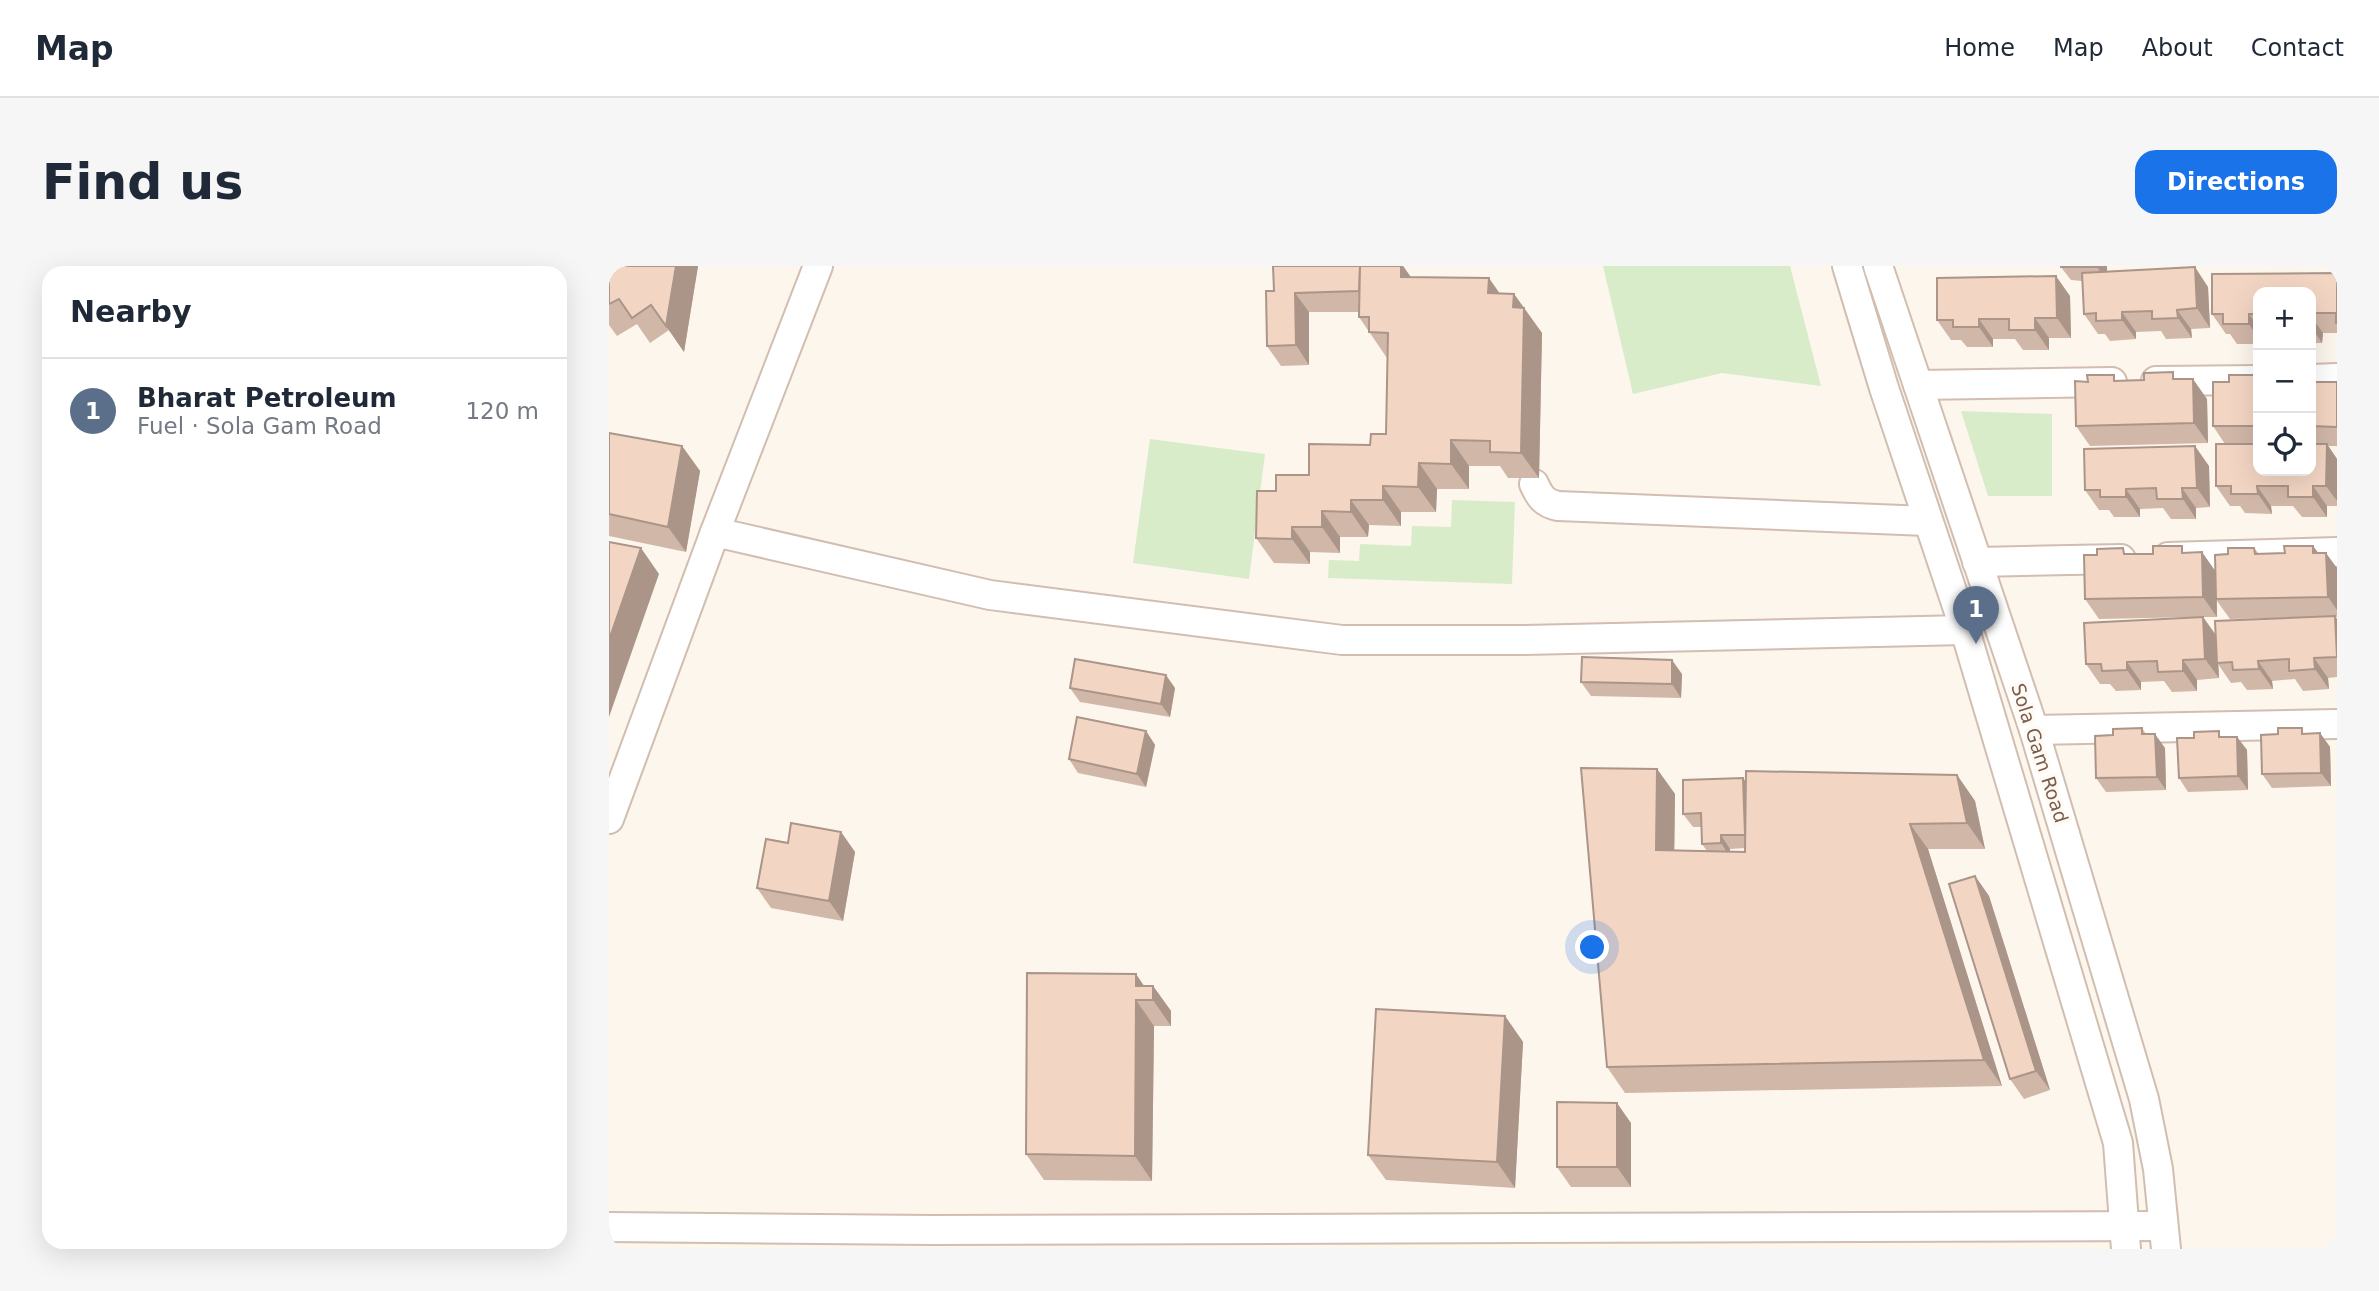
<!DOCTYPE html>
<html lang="en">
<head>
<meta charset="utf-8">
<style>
	body { margin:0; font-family:"DejaVu Sans",sans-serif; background:#f6f6f7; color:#1f2937 }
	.controls { position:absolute; right:21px; top:21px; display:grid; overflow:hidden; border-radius:14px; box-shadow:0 7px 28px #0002 }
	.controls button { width:63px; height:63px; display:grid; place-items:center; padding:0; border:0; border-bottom:2px solid #e0e1e3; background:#fff; color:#1f2937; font:35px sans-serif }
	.you { position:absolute; left:984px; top:682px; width:24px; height:24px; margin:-18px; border:5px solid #fff; border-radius:50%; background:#1a73e8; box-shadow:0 0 0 10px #1a73e833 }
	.badge { display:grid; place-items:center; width:46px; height:46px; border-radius:50%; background:#1a73e8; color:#fff; font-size:23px; font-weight:700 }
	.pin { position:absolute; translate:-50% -58px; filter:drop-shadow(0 2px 4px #0008) }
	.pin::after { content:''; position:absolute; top:37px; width:24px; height:21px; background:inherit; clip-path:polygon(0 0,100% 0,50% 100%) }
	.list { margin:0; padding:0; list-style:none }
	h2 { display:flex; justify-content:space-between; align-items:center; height:91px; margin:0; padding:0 28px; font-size:30px }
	h2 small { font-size:23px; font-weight:400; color:#747a83 }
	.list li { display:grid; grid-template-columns:46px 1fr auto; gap:21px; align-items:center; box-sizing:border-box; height:105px; padding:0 28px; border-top:2px solid #e0e1e3 }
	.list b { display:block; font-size:26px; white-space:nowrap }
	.list p { margin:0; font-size:23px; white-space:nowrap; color:#747a83 }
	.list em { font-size:23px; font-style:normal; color:#747a83 }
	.icon { flex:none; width:38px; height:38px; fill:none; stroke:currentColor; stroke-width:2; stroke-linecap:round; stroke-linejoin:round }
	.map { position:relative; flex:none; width:1728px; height:983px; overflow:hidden; border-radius:21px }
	header { display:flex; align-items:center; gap:42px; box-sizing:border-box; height:98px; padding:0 35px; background:#fff; border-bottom:2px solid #e0e1e3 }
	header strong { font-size:33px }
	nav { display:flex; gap:38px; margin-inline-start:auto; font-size:24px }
	.intro { display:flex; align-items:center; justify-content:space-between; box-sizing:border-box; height:168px; padding:0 42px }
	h1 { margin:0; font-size:49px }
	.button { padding:18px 32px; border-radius:21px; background:#1a73e8; color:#fff; font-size:24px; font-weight:700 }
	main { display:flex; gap:42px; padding:0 42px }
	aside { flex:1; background:#fff; border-radius:21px; box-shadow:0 7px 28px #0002 }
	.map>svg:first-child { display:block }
	.green { fill:#d8ecc9 }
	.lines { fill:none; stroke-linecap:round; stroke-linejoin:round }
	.minor-casing { stroke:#d1beb0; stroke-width:32 }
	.minor { stroke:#fff; stroke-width:28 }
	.wall { fill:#d1b7a8; fill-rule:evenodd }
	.shaded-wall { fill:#aa9588 }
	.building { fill:#f3d5c3; stroke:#aa9588; stroke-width:2 }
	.labels { text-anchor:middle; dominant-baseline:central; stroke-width:7; stroke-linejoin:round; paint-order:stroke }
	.street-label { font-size:19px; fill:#7a5c4d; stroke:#fffaf3 }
</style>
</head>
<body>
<header>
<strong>Map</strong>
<nav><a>Home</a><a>Map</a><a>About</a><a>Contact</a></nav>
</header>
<div class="intro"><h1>Find us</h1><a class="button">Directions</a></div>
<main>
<aside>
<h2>Nearby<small></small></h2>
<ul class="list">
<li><span class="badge" style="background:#5c6f8a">1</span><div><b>Bharat Petroleum</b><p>Fuel · Sola Gam Road</p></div><em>120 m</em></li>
</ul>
</aside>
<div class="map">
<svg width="1728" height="983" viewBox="0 0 1728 983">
	<rect width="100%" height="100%" fill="#fdf6ec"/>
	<g class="green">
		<polygon points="994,0 1181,0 1212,120 1113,107 1024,128"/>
		<polygon points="1352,145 1443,148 1443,230 1379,230"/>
		<polygon points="541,173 656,188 640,313 524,297"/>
		<polygon points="843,234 906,236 903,318 719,312 720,294 750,295 751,278 802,280 803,260 842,261"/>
	</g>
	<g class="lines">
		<g class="minor-casing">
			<g id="minor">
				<polyline points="1238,0 1275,122 1356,364 1509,877 1517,983"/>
				<polyline points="1269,0 1425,464 1535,833 1549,903 1557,983"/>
				<polyline points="1702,113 1728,112"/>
				<polyline points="1547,115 1649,114"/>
				<polyline points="1309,119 1503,116"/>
				<path d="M925,218C931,231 935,237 949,240L1318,255"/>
				<polyline points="106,266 381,329 733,374 915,374 1356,364"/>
				<polyline points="1559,291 1728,286"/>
				<polyline points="1368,296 1512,293"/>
				<polyline points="1425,464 1728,458"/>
				<polyline points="0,553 106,266 209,0"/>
				<polyline points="0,961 322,964 1554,960"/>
			</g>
		</g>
		<use href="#minor" class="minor"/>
	</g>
	<g class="wall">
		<polygon points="0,0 89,0 75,86 60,64 41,77 28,58 8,70 0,59"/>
		<polygon points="664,0 794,0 802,11 890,27 905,28 933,67 930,212 899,212 891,200 860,200 860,223 828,223 827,246 792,246 792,260 760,259 759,271 731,271 731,287 701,286 701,298 665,297 647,272 667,225 761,179 777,168 778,92 750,51 750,46 700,46 700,99 672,100 658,80 665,25"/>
		<polygon points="1451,0 1498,0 1498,5 1599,21 1601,62 1582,63 1583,72 1557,73 1552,65 1527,66 1527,73 1501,75 1496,68 1489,68 1475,48 1473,15 1462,14"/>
		<polygon points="1728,7 1728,67 1714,67 1713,77 1702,77 1702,26 1649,26 1649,78 1628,78 1621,68 1617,68 1603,48 1603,8"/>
		<polygon points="1461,30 1462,72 1440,72 1440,84 1414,84 1406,73 1384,73 1384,81 1358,81 1352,74 1342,74 1328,54"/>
		<polygon points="1647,109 1649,113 1649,205 1702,205 1702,110 1703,110 1707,116 1728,116 1728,180 1719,180 1728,193 1728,240 1718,240 1718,251 1693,251 1684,240 1662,240 1663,248 1636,247 1631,240 1621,240 1607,220 1616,178 1604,160 1620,116"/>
		<polygon points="1569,113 1598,133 1599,177 1481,180 1467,160 1479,116"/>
		<polygon points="0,167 73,180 91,205 77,286 0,270"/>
		<polygon points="1600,200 1601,241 1587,242 1587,253 1562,253 1554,242 1531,243 1531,251 1505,251 1500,244 1490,244 1476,224"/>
		<path d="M1645,282L1650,288L1709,287L1728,302V351H1726L1728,353V411L1719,412L1720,423L1694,425L1686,413L1663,415L1664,423L1638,424L1632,416L1622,417L1609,398L1610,412L1588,414V425L1563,426L1555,415L1532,416V424L1507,425L1501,418H1491L1477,398L1584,351L1490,353L1476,333L1519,288L1578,287L1606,305L1619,288ZM1608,335L1621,353L1671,352L1607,369L1594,351H1608Z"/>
		<polygon points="1073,408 1072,432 982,430 972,416"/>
		<polygon points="461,422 566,422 561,451 471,436"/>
		<polygon points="1533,462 1537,468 1556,482 1557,524 1497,526 1487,512 1504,469"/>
		<polygon points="537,465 546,479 537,521 469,507 460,493"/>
		<polygon points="1711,467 1721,481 1722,520 1663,522 1653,508 1697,468"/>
		<polygon points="1614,471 1628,471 1638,484 1639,524 1579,526 1570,512"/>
		<path d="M1048,503L1066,528L1065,584L1098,585L1093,578L1092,561H1084L1074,548L1137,516L1348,509L1366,535L1376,583H1319L1393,820L1016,827L998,801ZM1136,582V586L1121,585V583Z"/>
		<polygon points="232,566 246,586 234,655 162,642 148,622 179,577"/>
		<polygon points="1366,610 1380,630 1441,824 1415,833 1401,813"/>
		<polygon points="535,720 544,720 562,745 562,760 545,760 543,915 435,914 417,888"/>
		<polygon points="896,750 914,776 906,922 777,914 759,889"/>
		<polygon points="1022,857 1022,921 962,921 948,901"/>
	</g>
	<g class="shaded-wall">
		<polygon points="67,0 89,0 75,86 57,60"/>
		<polygon points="792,0 794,0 810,23 792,11"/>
		<polygon points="1488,0 1498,0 1498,15 1488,1"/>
		<polygon points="1586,1 1599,21 1601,62 1588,42"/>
		<polygon points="1447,10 1461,30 1462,72 1448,52"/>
		<polygon points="880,12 898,38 879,27"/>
		<polygon points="686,27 700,46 700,99 687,79"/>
		<polygon points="905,28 933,67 930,212 912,187 904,41"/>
		<polygon points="1568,44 1582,63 1583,72 1569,52"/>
		<polygon points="1513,46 1527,66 1527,73 1513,54"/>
		<polygon points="1640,48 1649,61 1649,72 1640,58"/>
		<polygon points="1702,50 1714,67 1713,77 1702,60"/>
		<polygon points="1426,52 1440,72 1440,84 1426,64"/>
		<polygon points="1370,53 1384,73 1384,81 1370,61"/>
		<polygon points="1584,113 1598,133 1599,177 1585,157"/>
		<polygon points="842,174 860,200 860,223 842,198"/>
		<polygon points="1718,178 1728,193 1728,235 1717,220"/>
		<polygon points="73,180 91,205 77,286 59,261"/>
		<polygon points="1586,180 1600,200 1601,241 1588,222"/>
		<polygon points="810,197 828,223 827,246 809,221"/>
		<polygon points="774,220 792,246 792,260 774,234"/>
		<polygon points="1648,220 1662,240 1663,248 1649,228"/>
		<polygon points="1704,220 1718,240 1718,251 1704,231"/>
		<polygon points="1573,222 1587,242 1587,253 1574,233"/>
		<polygon points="1517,223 1531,243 1531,251 1517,231"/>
		<polygon points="742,234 760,259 759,271 742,246"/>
		<polygon points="713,245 731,271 731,287 713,261"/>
		<polygon points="683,261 701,286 701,298 683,273"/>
		<polygon points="1704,280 1718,298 1717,287 1728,302 1728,344 1719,331 1704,287"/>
		<polygon points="32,282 50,308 0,451 0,374"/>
		<polygon points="1593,286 1607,306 1608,351 1594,331"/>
		<polygon points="1726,350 1728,353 1728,391"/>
		<polygon points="1594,351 1608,371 1610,412 1596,393"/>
		<polygon points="1705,392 1719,412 1720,423 1706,403"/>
		<polygon points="1063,394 1073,408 1072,432 1063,418"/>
		<polygon points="1574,394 1588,414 1588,425 1574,405"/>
		<polygon points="1649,395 1663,415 1664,423 1650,403"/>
		<polygon points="1518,396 1532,416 1532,424 1518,404"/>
		<polygon points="557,409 566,422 561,451 552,438"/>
		<polygon points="537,465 546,479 537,521 528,508"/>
		<polygon points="1711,467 1721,481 1722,520 1712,507"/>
		<polygon points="1546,468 1556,482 1557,524 1548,511"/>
		<polygon points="1628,471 1638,484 1639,524 1629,510"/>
		<polygon points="1048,503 1066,528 1065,609 1047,584"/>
		<polygon points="1348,509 1366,535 1376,583 1358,557"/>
		<polygon points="1134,512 1144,526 1136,569"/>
		<polygon points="1301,558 1319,583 1393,820 1375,794"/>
		<polygon points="232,566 246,586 234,655 220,635"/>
		<polygon points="1112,569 1121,583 1121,591 1112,577"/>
		<polygon points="1366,610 1380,630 1441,824 1427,805"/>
		<polygon points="527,708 544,733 544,720 562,745 562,760 544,734 527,720"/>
		<polygon points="527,734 545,760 543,915 526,890"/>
		<polygon points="896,750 914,776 906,922 888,896"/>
		<polygon points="1008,837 1022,857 1022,921 1008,901"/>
	</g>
	<g class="building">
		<polygon points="0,0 67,0 57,60 42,39 23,52 10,33 0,38"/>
		<polygon points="664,0 751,0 750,25 686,27 687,79 658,80 657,25 665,25"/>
		<polygon points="751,0 792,0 792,11 880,12 879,27 905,28 904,41 915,42 912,187 881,186 881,175 842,174 842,198 810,197 809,221 774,220 774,234 742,234 742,246 713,245 713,261 683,261 683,273 647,272 648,225 667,225 667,209 700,209 700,178 761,179 762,168 777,168 779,67 760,66 760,51 750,51"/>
		<rect x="1452" y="0" width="36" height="1"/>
		<polygon points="1586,1 1588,42 1568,44 1569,52 1543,53 1543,45 1513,46 1513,54 1487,55 1487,47 1475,48 1473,7"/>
		<polygon points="1728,7 1728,57 1727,57 1727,47 1702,47 1702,26 1649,26 1649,48 1640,48 1640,58 1614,58 1614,48 1603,48 1603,8"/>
		<polygon points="1447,10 1448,52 1426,52 1426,64 1400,64 1400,53 1370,53 1370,61 1344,61 1344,54 1328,54 1328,12"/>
		<polygon points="1564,106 1564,113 1584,113 1585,157 1467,160 1466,115 1479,116 1478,109 1505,109 1505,115 1535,114 1535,107"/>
		<polygon points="1620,109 1647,109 1647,117 1649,117 1649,160 1604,160 1604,116 1620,116"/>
		<polygon points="1702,110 1703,110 1703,116 1728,116 1728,161 1702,160"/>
		<polygon points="0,167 73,180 59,261 0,248"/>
		<polygon points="1607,178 1649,178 1649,205 1702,205 1702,178 1718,178 1717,220 1704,220 1704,231 1679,231 1679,220 1648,220 1649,228 1622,228 1622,220 1607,220"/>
		<polygon points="1586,180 1588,222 1573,222 1574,233 1548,233 1547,222 1517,223 1517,231 1491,231 1491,224 1476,224 1475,183"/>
		<polygon points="0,276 32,282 0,374"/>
		<polygon points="1544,280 1573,280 1573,287 1593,286 1594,331 1476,333 1475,289 1488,289 1488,283 1514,282 1515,288 1544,288"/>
		<polygon points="1675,280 1704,280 1704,287 1717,287 1719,331 1607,333 1606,289 1619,288 1619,282 1645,282 1646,288 1676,287"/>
		<polygon points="1726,350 1728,391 1705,392 1706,403 1680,405 1680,393 1649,395 1650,403 1624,404 1623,396 1608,397 1606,355"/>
		<polygon points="1594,351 1596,393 1574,394 1574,405 1549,406 1548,395 1518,396 1518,404 1493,405 1492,398 1477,398 1475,357"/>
		<polygon points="973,391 1063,394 1063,418 972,416"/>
		<polygon points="466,393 557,409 552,438 461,422"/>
		<polygon points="468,451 537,465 528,508 460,493"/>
		<polygon points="1533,462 1533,468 1546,468 1548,511 1487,512 1486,470 1504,469 1504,463"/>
		<polygon points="1669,462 1693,462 1693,468 1711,467 1712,507 1653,508 1652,469 1669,468"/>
		<polygon points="1610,465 1610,471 1628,471 1629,510 1570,512 1568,472 1585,472 1585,466"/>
		<polygon points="972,502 1048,503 1047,584 1136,586 1137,505 1348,509 1358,557 1301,558 1375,794 998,801"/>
		<polygon points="1134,512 1136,569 1112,569 1112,577 1093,578 1092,547 1074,548 1074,514"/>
		<polygon points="182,557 232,566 220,635 148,622 157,573 179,577"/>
		<polygon points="1366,610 1427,805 1401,813 1340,618"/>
		<polygon points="418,707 527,708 527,720 544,720 544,734 527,734 526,890 417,888"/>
		<polygon points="767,743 896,750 888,896 759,889"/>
		<polygon points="948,836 1008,837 1008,901 948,901"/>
	</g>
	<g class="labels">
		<g class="street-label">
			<text transform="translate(1431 487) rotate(72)">Sola Gam Road</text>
		</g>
	</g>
</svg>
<div class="controls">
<button>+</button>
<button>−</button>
<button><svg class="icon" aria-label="locate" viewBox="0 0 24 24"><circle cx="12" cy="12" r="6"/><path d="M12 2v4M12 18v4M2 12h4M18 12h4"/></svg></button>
</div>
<div class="you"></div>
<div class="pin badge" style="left:1367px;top:378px;background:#5c6f8a">1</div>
</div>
</main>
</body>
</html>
